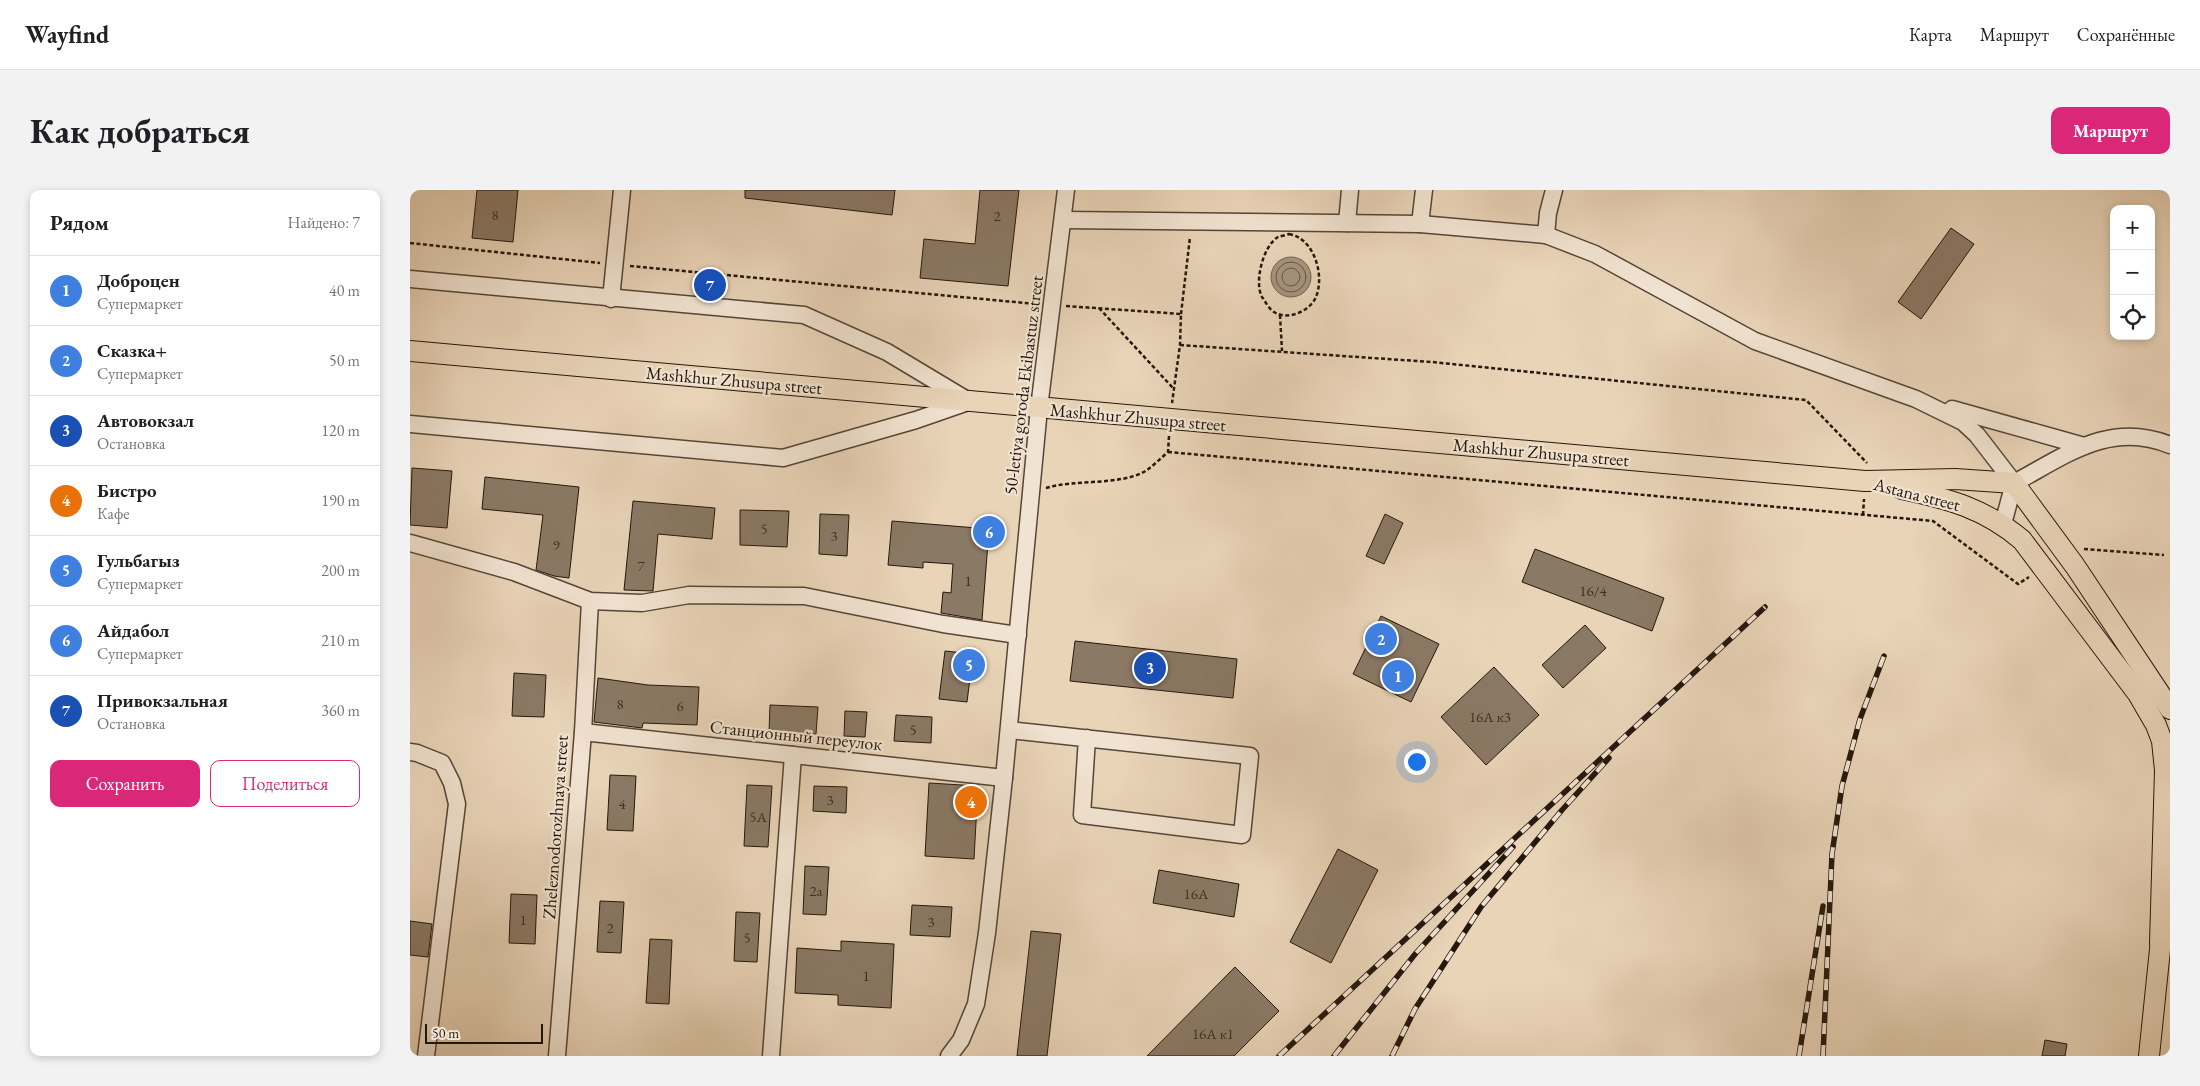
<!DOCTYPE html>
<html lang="ru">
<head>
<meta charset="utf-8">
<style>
	body { margin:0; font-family:"EB Garamond",serif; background:#f2f2f2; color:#202124 }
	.controls { position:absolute; right:15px; top:15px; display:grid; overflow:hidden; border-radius:10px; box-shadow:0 2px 8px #0003 }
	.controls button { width:45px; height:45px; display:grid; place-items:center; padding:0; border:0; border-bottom:1px solid #e0e0e0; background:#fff; color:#202124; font:25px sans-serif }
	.scale { position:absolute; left:15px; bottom:12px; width:118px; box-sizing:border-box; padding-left:5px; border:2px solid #24170c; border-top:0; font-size:14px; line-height:18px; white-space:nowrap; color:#24170c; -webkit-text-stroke:4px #f1e3d1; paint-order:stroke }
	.you { position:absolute; left:1006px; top:571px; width:18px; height:18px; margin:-12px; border:4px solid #fff; border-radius:50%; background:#1a73e8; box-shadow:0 0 0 8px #1a73e833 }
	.badge { display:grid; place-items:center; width:32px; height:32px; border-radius:50%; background:#db2777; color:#fff; font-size:16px; font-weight:700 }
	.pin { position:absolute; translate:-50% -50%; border:2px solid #fff; box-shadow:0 1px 5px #0006 }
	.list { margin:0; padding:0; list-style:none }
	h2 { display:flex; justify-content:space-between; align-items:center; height:65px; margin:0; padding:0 20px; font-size:21px }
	h2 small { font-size:16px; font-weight:400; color:#757577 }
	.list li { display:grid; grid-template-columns:32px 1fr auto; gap:15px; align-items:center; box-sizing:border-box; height:70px; padding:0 20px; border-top:1px solid #e0e0e0 }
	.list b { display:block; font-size:19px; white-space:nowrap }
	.list p { margin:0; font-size:16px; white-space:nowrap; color:#757577 }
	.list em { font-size:16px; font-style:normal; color:#757577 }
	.actions { display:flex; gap:10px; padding:15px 20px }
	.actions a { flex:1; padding:11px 0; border:1px solid #db2777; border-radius:10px; text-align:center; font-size:18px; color:#db2777 }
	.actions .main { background:#db2777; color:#fff }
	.icon { flex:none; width:28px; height:28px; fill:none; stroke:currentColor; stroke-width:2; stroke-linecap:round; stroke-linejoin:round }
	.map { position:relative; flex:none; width:1760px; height:866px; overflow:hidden; border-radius:10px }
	header { display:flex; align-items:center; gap:30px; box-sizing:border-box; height:70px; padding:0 25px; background:#fff; border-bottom:1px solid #e0e0e0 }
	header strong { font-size:24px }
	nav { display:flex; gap:28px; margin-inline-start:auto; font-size:18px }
	.intro { display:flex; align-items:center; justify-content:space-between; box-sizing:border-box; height:120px; padding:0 30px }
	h1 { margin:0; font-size:35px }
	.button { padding:12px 22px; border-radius:10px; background:#db2777; color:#fff; font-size:18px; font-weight:700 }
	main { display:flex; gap:30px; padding:0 30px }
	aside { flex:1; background:#fff; border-radius:10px; box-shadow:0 2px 8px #0003 }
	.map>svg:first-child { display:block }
	.water { fill:#a6947e; stroke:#726250 }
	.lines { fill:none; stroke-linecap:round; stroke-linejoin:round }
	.shore { stroke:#655645; stroke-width:1 }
	.building { fill:#8a7965; stroke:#24170c }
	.minor-casing { stroke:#554637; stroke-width:19 }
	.major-casing { stroke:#24170c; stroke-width:22 }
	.path { stroke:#24170c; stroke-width:2.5; stroke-dasharray:4 2.5; stroke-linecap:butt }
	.minor { stroke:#f1e3d1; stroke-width:16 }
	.major { stroke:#e9d4b8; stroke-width:20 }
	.rail-casing { stroke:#24170c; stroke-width:5.5 }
	.rail { stroke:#f1e3d1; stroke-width:4; stroke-dasharray:11; stroke-linecap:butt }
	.labels { text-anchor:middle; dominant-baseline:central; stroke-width:4.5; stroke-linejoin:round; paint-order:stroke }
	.number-label { font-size:15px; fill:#3e3022 }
	.street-label { font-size:18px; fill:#24170c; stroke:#f1e3d1 }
</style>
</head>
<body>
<header>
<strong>Wayfind</strong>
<nav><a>Карта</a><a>Маршрут</a><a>Сохранённые</a></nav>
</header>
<div class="intro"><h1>Как добраться</h1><a class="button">Маршрут</a></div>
<main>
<aside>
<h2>Рядом<small>Найдено: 7</small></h2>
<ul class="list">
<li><span class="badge" style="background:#3f7fe0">1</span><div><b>Доброцен</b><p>Супермаркет</p></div><em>40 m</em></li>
<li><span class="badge" style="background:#3f7fe0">2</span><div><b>Сказка+</b><p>Супермаркет</p></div><em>50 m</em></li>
<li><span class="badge" style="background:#1a4fb4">3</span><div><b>Автовокзал</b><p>Остановка</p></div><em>120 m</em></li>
<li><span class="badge" style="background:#e8710a">4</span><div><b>Бистро</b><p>Кафе</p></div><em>190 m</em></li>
<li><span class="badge" style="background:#3f7fe0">5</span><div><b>Гульбагыз</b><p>Супермаркет</p></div><em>200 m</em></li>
<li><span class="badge" style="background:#3f7fe0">6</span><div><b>Айдабол</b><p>Супермаркет</p></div><em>210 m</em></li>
<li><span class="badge" style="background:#1a4fb4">7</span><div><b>Привокзальная</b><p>Остановка</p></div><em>360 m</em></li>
</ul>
<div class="actions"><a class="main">Сохранить</a><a>Поделиться</a></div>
</aside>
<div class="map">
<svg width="1760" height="866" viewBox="0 0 1760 866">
	<rect width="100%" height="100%" fill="#e9d4b8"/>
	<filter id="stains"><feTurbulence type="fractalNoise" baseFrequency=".004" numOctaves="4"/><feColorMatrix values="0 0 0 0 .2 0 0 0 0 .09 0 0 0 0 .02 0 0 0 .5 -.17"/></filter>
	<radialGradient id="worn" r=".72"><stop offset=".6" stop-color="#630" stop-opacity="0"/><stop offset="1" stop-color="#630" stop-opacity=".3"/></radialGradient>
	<circle class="water" cx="881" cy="87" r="20"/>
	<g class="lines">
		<g class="shore">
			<circle cx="881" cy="87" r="15"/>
			<circle cx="881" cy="87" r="9"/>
		</g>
	</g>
	<g class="building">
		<polygon points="67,0 108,0 103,52 62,48"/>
		<polygon points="335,0 485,0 482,25 335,8"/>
		<polygon points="570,0 609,0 598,96 510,88 514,49 565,54"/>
		<polygon points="1541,38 1564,54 1511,129 1488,112"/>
		<polygon points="2,278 42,281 37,338 0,335"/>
		<polygon points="75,287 169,297 159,388 144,386 126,380 133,325 72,319"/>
		<polygon points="223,311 305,318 302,349 248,344 243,401 214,400"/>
		<polygon points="330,320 379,321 377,357 330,355"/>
		<polygon points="410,324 439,325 437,366 409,364"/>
		<polygon points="975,324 993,333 974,374 956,366"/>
		<polygon points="482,331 579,339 572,430 531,423 533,402 541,403 543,374 513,372 513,378 478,375"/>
		<polygon points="1125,359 1254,408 1242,441 1112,392"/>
		<polygon points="971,426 1029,454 1001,512 943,484"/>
		<polygon points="1175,435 1196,458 1153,498 1132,475"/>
		<polygon points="665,451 827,469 823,508 660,491"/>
		<polygon points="535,461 563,464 557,512 529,509"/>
		<polygon points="1084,477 1129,525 1076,575 1031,527"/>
		<polygon points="104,483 136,485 134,527 102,526"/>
		<polygon points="188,488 238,495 289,497 287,535 233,533 232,538 184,532"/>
		<polygon points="360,515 408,517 406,544 359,542"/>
		<polygon points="435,521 457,522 455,547 434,546"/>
		<polygon points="486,525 522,527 521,553 484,551"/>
		<polygon points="200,585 226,586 223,641 197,640"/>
		<polygon points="519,593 568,596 564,669 515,666"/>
		<polygon points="337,595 362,596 358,657 334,656"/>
		<polygon points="404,596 437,597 436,623 403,621"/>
		<polygon points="928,659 968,680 921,773 880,752"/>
		<polygon points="395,676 419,677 416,725 393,724"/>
		<polygon points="749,680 829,694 824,727 743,713"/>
		<polygon points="101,704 127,705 125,754 99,753"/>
		<polygon points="190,711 214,712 211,763 187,762"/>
		<polygon points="502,715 542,717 540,747 500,745"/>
		<polygon points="326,722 350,723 347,772 324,771"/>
		<polygon points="0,731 22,734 18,767 0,765"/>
		<polygon points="621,741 651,744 637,866 607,866"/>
		<polygon points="240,749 262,750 259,814 236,813"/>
		<polygon points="431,751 484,754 481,818 428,815 428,805 385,803 387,758 431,761"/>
		<polygon points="825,777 869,821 824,866 737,866"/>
		<polygon points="1635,850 1657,854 1655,866 1632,866"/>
	</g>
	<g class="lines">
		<g class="minor-casing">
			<g id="minor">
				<polyline points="654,30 1010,34 1136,45 1138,23 1144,0"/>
				<polyline points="937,33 940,0"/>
				<polyline points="1010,34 1014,0"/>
				<polyline points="1136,45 1185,64 1345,151 1506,209 1553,232 1567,245 1604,293"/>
				<polyline points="0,89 394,125 477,162 557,210"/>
				<polyline points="201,109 212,0"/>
				<polyline points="1542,219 1674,256"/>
				<polyline points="0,234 373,268 506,230 558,212"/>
				<path d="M1593,334L1604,293C1655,266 1700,230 1760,255"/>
				<polyline points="0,353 104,382 180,411 232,413 279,405 394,406 533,434 608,445"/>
				<polyline points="599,540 840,566 832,645 672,625 677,548"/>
				<polyline points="173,542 594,588"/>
				<polyline points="0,562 7,563 32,573 42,593 47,614 16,866"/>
				<polyline points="147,866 173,542 180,411"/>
				<polyline points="361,866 383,565"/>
				<polyline points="539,866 551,850 566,814 577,743 594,588 629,218 656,0"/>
			</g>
		</g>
		<g class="major-casing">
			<g id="major">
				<polyline points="0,161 1455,291 1545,289 1604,293 1665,376 1760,519"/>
				<path d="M1492,299C1539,309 1574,318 1612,350L1728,504L1746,535L1752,551L1755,580L1750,753"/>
				<polyline points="1739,866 1752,740"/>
			</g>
		</g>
		<g class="path">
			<path d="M879,44C904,48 915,85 906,107C900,121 878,131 864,122C859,119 855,111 852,107C844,92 853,56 868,47C871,46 876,45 879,44Z"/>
			<polyline points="0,53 190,73"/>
			<polyline points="220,76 626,114"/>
			<polyline points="656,116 771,124 770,155 762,213"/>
			<polyline points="689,118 763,198"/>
			<polyline points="771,124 780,47"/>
			<polyline points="870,125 872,161"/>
			<polyline points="770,155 1022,172 1396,210 1457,273"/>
			<polyline points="758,262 1523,331 1608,394 1619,387"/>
			<path d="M636,298C665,289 713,296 737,280C744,275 751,268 758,262L759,246"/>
			<polyline points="1453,325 1454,309"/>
			<polyline points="1674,359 1754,365"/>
		</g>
		<use href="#minor" class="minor"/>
		<use href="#major" class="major"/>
		<g class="rail-casing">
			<g id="rail">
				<polyline points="869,866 1355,417"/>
				<polyline points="924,866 1006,763 1103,657"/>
				<polyline points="982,866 1005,819 1071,717 1152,620 1199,568"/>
				<polyline points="1389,866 1413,716"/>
				<polyline points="1413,866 1422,664 1432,596 1450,529 1474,466"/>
			</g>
		</g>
		<use href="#rail" class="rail"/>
	</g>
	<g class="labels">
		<g class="number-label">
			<text x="85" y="24">8</text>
			<text x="587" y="25">2</text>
			<text x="354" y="338">5</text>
			<text x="424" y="345">3</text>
			<text x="146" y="354">9</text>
			<text x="231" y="375">7</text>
			<text x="558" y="390">1</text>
			<text x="1183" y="400">16/4</text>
			<text x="210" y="513">8</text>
			<text x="270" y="515">6</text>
			<text x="1080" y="526">16А к3</text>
			<text x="503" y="539">5</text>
			<text x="420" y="609">3</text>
			<text x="212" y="613">4</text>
			<text x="348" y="626">5А</text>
			<text x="406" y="700">2а</text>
			<text x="786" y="703">16А</text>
			<text x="113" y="729">1</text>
			<text x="521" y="731">3</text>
			<text x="200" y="737">2</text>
			<text x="337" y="747">5</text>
			<text x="456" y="785">1</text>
			<text x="803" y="843">16А к1</text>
		</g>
		<g class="street-label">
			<text transform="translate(324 190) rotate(5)">Mashkhur Zhusupa street</text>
			<text transform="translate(613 195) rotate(-83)">50-letiya goroda Ekibastuz street</text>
			<text transform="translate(728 227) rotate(5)">Mashkhur Zhusupa street</text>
			<text transform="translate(1131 262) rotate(5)">Mashkhur Zhusupa street</text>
			<text transform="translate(1507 304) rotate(14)">Astana street</text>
			<text transform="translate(386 545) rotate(6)">Станционный переулок</text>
			<text transform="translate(145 637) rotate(-86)">Zheleznodorozhnaya street</text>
		</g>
	</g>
	<rect width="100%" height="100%" filter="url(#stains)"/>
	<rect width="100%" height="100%" fill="url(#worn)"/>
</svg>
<div class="controls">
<button>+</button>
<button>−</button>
<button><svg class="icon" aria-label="locate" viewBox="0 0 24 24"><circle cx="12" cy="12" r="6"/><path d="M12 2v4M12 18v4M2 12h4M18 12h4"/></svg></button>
</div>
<div class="scale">50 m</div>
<div class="you"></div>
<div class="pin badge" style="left:988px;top:486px;background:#3f7fe0">1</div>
<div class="pin badge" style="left:971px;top:449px;background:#3f7fe0">2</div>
<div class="pin badge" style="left:740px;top:478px;background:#1a4fb4">3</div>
<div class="pin badge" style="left:561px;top:612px;background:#e8710a">4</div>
<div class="pin badge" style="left:559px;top:475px;background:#3f7fe0">5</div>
<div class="pin badge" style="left:579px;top:342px;background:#3f7fe0">6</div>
<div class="pin badge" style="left:300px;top:95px;background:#1a4fb4">7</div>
</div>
</main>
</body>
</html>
